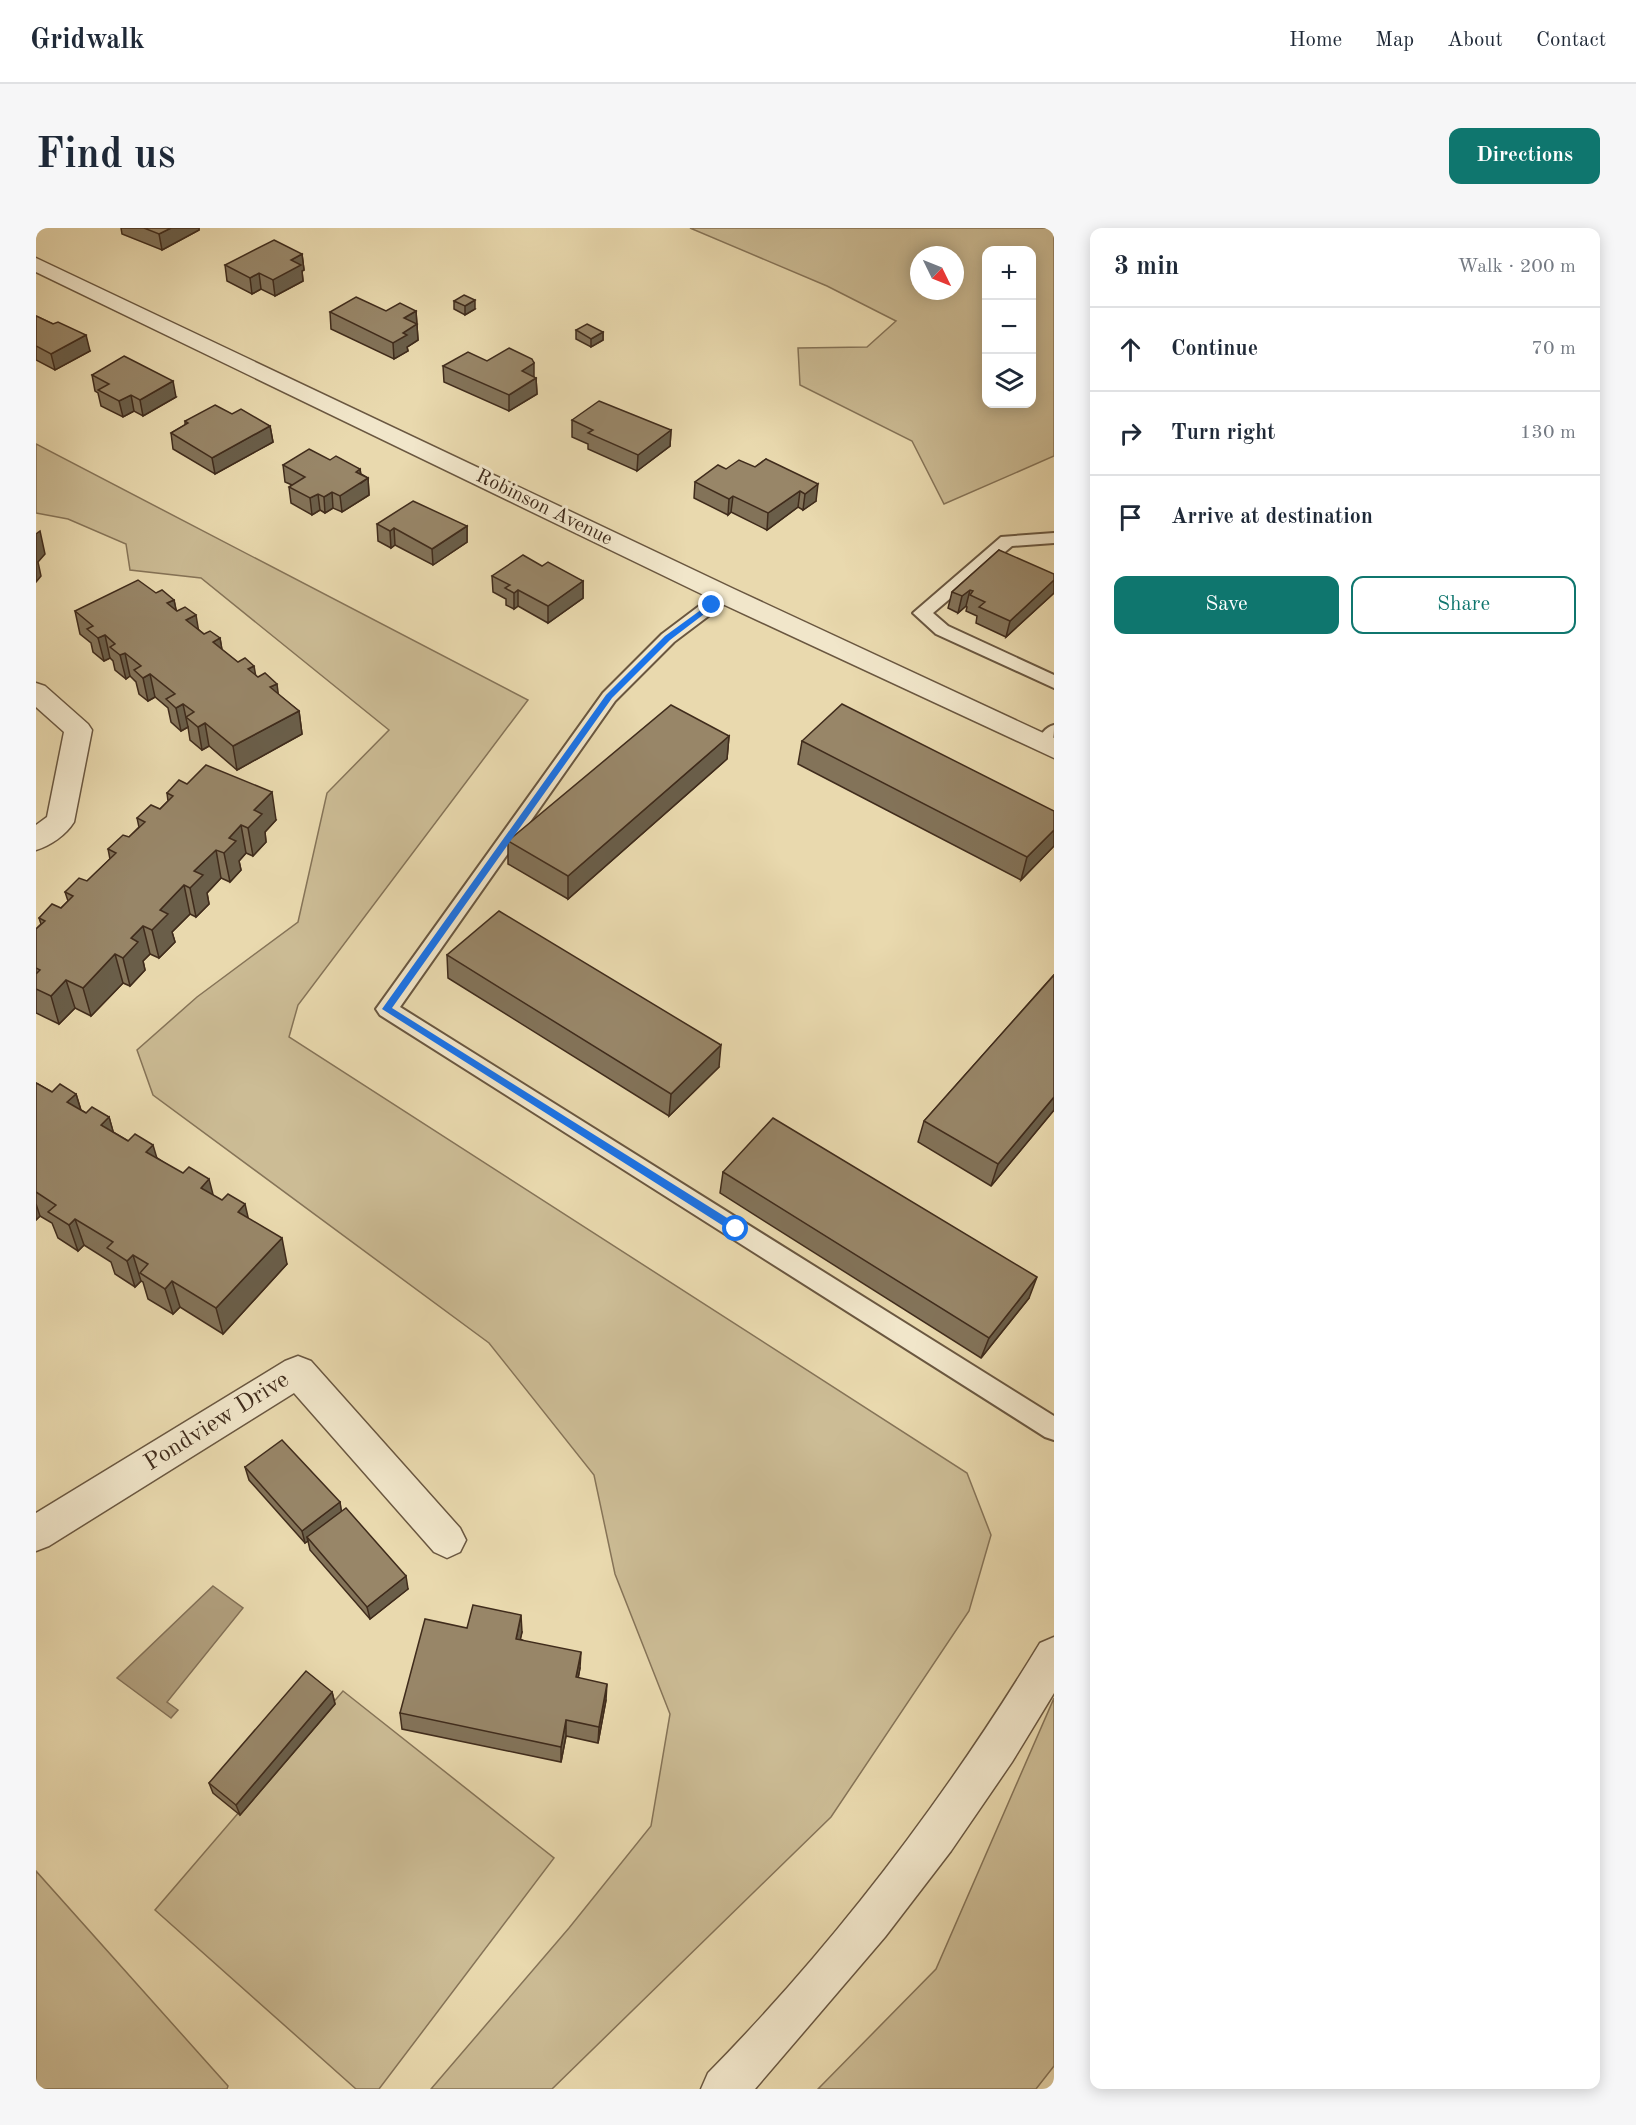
<!DOCTYPE html>
<html lang="en">
<head>
<meta charset="utf-8">
<style>
	body { margin:0; font-family:"Old Standard TT",serif; background:#f6f6f7; color:#1f2937 }
	.controls { position:absolute; right:18px; top:18px; display:grid; overflow:hidden; border-radius:12px; box-shadow:0 3px 15px #0003 }
	.controls button { width:54px; height:54px; display:grid; place-items:center; padding:0; border:0; border-bottom:2px solid #e0e1e3; background:#fff; color:#1f2937; font:30px sans-serif }
	.compass { position:absolute; left:874px; top:18px; width:54px; height:54px; border-radius:50%; background:#fff; box-shadow:0 3px 15px #0003; rotate:133deg }
	.stop { position:absolute; width:18px; height:18px; margin:-14px; border:4px solid #1a73e8; border-radius:50%; background:#fff }
	.stop.end { background:#1a73e8; border-color:#fff; box-shadow:0 2px 6px #0008 }
	.list { margin:0; padding:0; list-style:none }
	h2 { display:flex; justify-content:space-between; align-items:center; height:78px; margin:0; padding:0 24px; font-size:26px }
	h2 small { font-size:20px; font-weight:400; color:#747a83 }
	.list li { display:grid; grid-template-columns:39px 1fr auto; gap:18px; align-items:center; box-sizing:border-box; height:84px; padding:0 24px; border-top:2px solid #e0e1e3 }
	.list b { display:block; font-size:22px; white-space:nowrap }
	.list em { font-size:20px; font-style:normal; color:#747a83 }
	.actions { display:flex; gap:12px; padding:18px 24px }
	.actions a { flex:1; padding:14px 0; border:2px solid #0f766e; border-radius:12px; text-align:center; font-size:21px; color:#0f766e }
	.actions .main { background:#0f766e; color:#fff }
	.icon { flex:none; width:33px; height:33px; fill:none; stroke:currentColor; stroke-width:2; stroke-linecap:round; stroke-linejoin:round }
	.map { position:relative; flex:none; width:1018px; height:1861px; overflow:hidden; border-radius:12px }
	header { display:flex; align-items:center; gap:36px; box-sizing:border-box; height:84px; padding:0 30px; background:#fff; border-bottom:2px solid #e0e1e3 }
	header strong { font-size:28px }
	nav { display:flex; gap:33px; margin-inline-start:auto; font-size:21px }
	.intro { display:flex; align-items:center; justify-content:space-between; box-sizing:border-box; height:144px; padding:0 36px }
	h1 { margin:0; font-size:42px }
	.button { padding:15px 27px; border-radius:12px; background:#0f766e; color:#fff; font-size:21px; font-weight:700 }
	main { display:flex; gap:36px; padding:0 36px }
	aside { flex:1; background:#fff; border-radius:12px; box-shadow:0 3px 15px #0003 }
	.map>svg:first-child { display:block }
	.green { fill:#ccbc95; stroke:#867458; stroke-width:1.5; fill-rule:evenodd }
	.water { fill:#b09e7c; stroke:#837056; stroke-width:1.5 }
	.lines { fill:none; stroke-linecap:round; stroke-linejoin:round }
	.service-casing { stroke:#6a5740; stroke-width:4 }
	.minor-casing { stroke:#6a5740; stroke-width:3 }
	.tertiary-casing { stroke:#6a5740; stroke-width:3 }
	.service { fill:#f1e6ca; fill-rule:evenodd }
	.minor { fill:#f1e6ca; fill-rule:evenodd }
	.tertiary { fill:#f1e6ca; fill-rule:evenodd }
	.wall { fill:#837359; stroke:#402c1c; stroke-width:1.5 }
	.shaded-wall { fill:#6a5e49; stroke:#402c1c; stroke-width:1.5 }
	.building { fill:#988668; stroke:#402c1c; stroke-width:1.5 }
	.route { fill:#1a73e8 }
	.labels { text-anchor:middle; dominant-baseline:central; stroke-width:6; stroke-linejoin:round; paint-order:stroke }
	.far-street-label { font-size:20px; fill:#402c1c; stroke:#f1e6ca }
	.street-label { font-size:24px; fill:#402c1c; stroke:#f1e6ca }
</style>
</head>
<body>
<header>
<strong>Gridwalk</strong>
<nav><a>Home</a><a>Map</a><a>About</a><a>Contact</a></nav>
</header>
<div class="intro"><h1>Find us</h1><a class="button">Directions</a></div>
<main>
<div class="map">
<svg width="1018" height="1861" viewBox="0 0 1018 1861">
	<rect width="100%" height="100%" fill="#e9d9ae"/>
	<filter id="stains"><feTurbulence type="fractalNoise" baseFrequency=".00333" numOctaves="4"/><feColorMatrix values="0 0 0 0 .2 0 0 0 0 .09 0 0 0 0 .02 0 0 0 .5 -.17"/></filter>
	<radialGradient id="worn" r=".72"><stop offset=".6" stop-color="#630" stop-opacity="0"/><stop offset="1" stop-color="#630" stop-opacity=".3"/></radialGradient>
	<g class="green">
		<path d="M654,0H1018V228L908,276L876,213L764,157L762,120L831,119L860,93L791,58ZM951,22H996V176H951ZM883,27H919V63H883Z"/>
		<polygon points="0,216 492,472 262,777 253,809 931,1245 955,1307 933,1383 795,1589 516,1861 395,1861 533,1700 615,1598 634,1486 579,1346 558,1247 453,1115 117,867 101,822 161,769 262,694 291,565 353,502 165,350 94,342 90,316 32,291 0,285"/>
		<polygon points="307,1463 518,1630 343,1861 320,1861 119,1682"/>
		<polygon points="1018,1470 1018,1838 1000,1861 782,1861 900,1741"/>
		<polygon points="0,1643 192,1858 191,1861 0,1861"/>
	</g>
	<polygon class="water" points="177,1358 207,1380 131,1474 142,1482 135,1490 81,1450"/>
	<g class="lines">
		<g class="service-casing">
			<g id="service">
				<polygon points="1018,305 1018,315 976,318 897,385 912,398 1018,447 1018,460 900,406 877,385 965,309"/>
				<polygon points="689,362 695,363 698,367 695,371 638,414 579,473 364,779 1018,1188 1018,1212 1009,1209 344,787 340,781 567,465 626,406 683,363"/>
				<path d="M1018,497C1018,510 1018,525 1001,520L999,516C1004,508 1009,499 1018,497Z"/>
			</g>
		</g>
		<g class="minor-casing">
			<g id="minor">
				<polygon points="0,30 698,361 1018,510 1018,530 680,373 0,44"/>
				<path d="M0,455L9,458L52,496L56,502L38,594C30,607 14,618 0,622V597L11,589L28,504L0,479Z"/>
				<polygon points="262,1128 275,1133 424,1300 430,1312 424,1324 411,1330 398,1324 258,1165 13,1318 0,1323 0,1285 249,1133"/>
			</g>
		</g>
		<g class="tertiary-casing">
			<path id="tertiary" d="M1018,1409V1465L976,1534L915,1623L849,1709L719,1861H665L672,1845C799,1716 910,1569 1004,1415Z"/>
		</g>
		<use href="#service" class="service"/>
		<use href="#minor" class="minor"/>
		<use href="#tertiary" class="tertiary"/>
	</g>
	<g class="wall">
		<polygon points="85,0 163,0 163,2 126,22 86,6"/>
		<polygon points="266,26 268,42 266,43 267,53 239,68 225,61 216,66 191,53 189,37"/>
		<polygon points="418,73 439,81 429,87 418,81"/>
		<polygon points="380,83 382,112 371,119 372,123 358,131 295,101 294,84"/>
		<polygon points="0,88 17,96 54,123 19,142 0,132"/>
		<polygon points="540,102 567,104 567,112 555,119 540,111"/>
		<polygon points="451,133 500,150 501,166 473,183 408,154 407,138"/>
		<polygon points="56,147 140,169 107,188 98,183 87,189 65,178 62,165 59,163"/>
		<polygon points="196,186 234,198 237,214 179,246 137,221 135,205 149,197 149,193"/>
		<polygon points="536,192 635,202 634,218 601,243 552,221 552,216 536,209"/>
		<polygon points="730,231 780,273 767,282 762,279 731,302 695,284 692,287 658,270 659,254 690,241 719,239"/>
		<polygon points="294,232 324,241 325,246 332,250 333,267 306,284 297,280 289,285 284,282 276,287 255,275 253,259 256,257 249,254 247,237"/>
		<polygon points="341,296 431,298 431,314 397,337 359,317 355,320 342,313"/>
		<polygon points="963,322 1018,365 970,409 940,395 941,388 930,383 931,379 930,378 922,385 912,380 916,364"/>
		<polygon points="506,338 547,353 547,370 512,395 482,378 478,381 470,377 470,371 457,364 456,348"/>
		<polygon points="120,365 138,372 140,383 168,406 184,410 186,422 263,483 266,506 201,542 173,518 166,522 154,512 152,499 145,503 135,494 132,480 119,469 112,473 103,466 100,454 94,448 90,451 79,442 77,433 74,430 68,433 57,424 55,415 44,406 39,383"/>
		<polygon points="693,508 691,531 532,671 472,636 472,613"/>
		<polygon points="766,513 1018,583 1018,618 985,652 762,536"/>
		<polygon points="131,565 240,592 229,604 230,614 217,628 210,625 203,633 205,642 194,654 185,650 171,665 173,676 160,689 154,686 136,704 139,714 123,730 114,726 107,733 109,742 94,758 87,755 55,788 39,780 23,796 0,785 0,701 5,696 3,690 25,680 32,673 29,664 51,653 74,631 72,621 93,609 103,599 101,590 124,581 132,573"/>
		<polygon points="411,727 683,839 633,888 412,750"/>
		<polygon points="1018,747 1018,882 955,958 882,914 888,893"/>
		<polygon points="0,855 16,864 40,866 45,882 50,885 73,889 77,904 121,930 212,991 251,1036 187,1106 144,1079 137,1086 112,1071 107,1054 105,1053 99,1059 79,1046 75,1034 48,1017 42,1023 22,1010 16,995 4,988 0,992"/>
		<polygon points="687,944 993,1070 945,1130 684,965"/>
		<polygon points="209,1239 304,1274 305,1284 372,1361 334,1391 274,1322 272,1313 269,1315 213,1252"/>
		<polygon points="431,1400 486,1404 484,1411 544,1440 542,1450 570,1472 562,1515 530,1508 525,1534 366,1501 364,1485"/>
		<polygon points="296,1464 299,1476 204,1587 177,1565 173,1555"/>
	</g>
	<g class="shaded-wall">
		<polygon points="135,0 163,0 163,2 126,22 123,6"/>
		<polygon points="266,26 268,42 266,43 267,53 239,68 237,52 255,32"/>
		<polygon points="223,45 225,61 216,66 214,50"/>
		<polygon points="439,72 439,81 429,87 429,78"/>
		<polygon points="380,83 382,112 371,119 372,123 358,131 357,115 368,90"/>
		<polygon points="567,104 567,112 555,119 555,111"/>
		<polygon points="50,107 54,123 19,142 15,126"/>
		<polygon points="498,135 498,152 486,143"/>
		<polygon points="500,150 501,166 473,183 473,167"/>
		<polygon points="137,153 140,169 107,188 104,172"/>
		<polygon points="95,167 98,183 87,189 83,173"/>
		<polygon points="234,198 237,214 179,246 176,230"/>
		<polygon points="635,202 634,218 601,243 602,227"/>
		<polygon points="324,241 325,255 332,250 333,267 306,284 304,268 320,244"/>
		<polygon points="782,256 780,273 767,282 769,266"/>
		<polygon points="764,263 762,279 731,302 732,285"/>
		<polygon points="296,264 297,280 289,285 288,269"/>
		<polygon points="282,266 284,282 276,287 274,270"/>
		<polygon points="697,268 695,284 692,287 693,271"/>
		<polygon points="431,298 431,314 397,337 396,321"/>
		<polygon points="358,300 359,317 355,320 354,303"/>
		<polygon points="4,303 9,326 2,334 5,348 0,354 0,306"/>
		<polygon points="1018,352 1018,365 970,409 974,393"/>
		<polygon points="547,353 547,370 512,395 512,378"/>
		<polygon points="482,362 482,378 478,381 478,365"/>
		<polygon points="934,362 930,378 922,385 926,368"/>
		<polygon points="138,372 143,395 131,375"/>
		<polygon points="160,387 164,411 150,392"/>
		<polygon points="69,407 74,430 68,433 62,410"/>
		<polygon points="184,410 188,434 177,414"/>
		<polygon points="89,425 94,448 90,451 84,427"/>
		<polygon points="218,438 222,461 212,441"/>
		<polygon points="114,446 119,469 112,473 107,450"/>
		<polygon points="241,456 244,479 234,459"/>
		<polygon points="147,476 152,499 145,503 140,480"/>
		<polygon points="263,483 266,506 201,542 197,518"/>
		<polygon points="169,495 173,518 166,522 162,499"/>
		<polygon points="693,508 691,531 532,671 532,648"/>
		<polygon points="236,564 240,592 229,604 230,614 217,628 212,600 218,582"/>
		<polygon points="205,597 210,625 203,633 205,642 194,654 188,625 193,610"/>
		<polygon points="1018,602 1018,618 985,652 991,629"/>
		<polygon points="180,622 185,650 171,665 173,676 160,689 154,660 158,643"/>
		<polygon points="148,657 154,686 136,704 139,714 123,730 116,702 124,682"/>
		<polygon points="107,698 114,726 107,733 109,742 94,758 87,730 95,710"/>
		<polygon points="79,726 87,755 55,788 47,760"/>
		<polygon points="30,752 39,780 23,796 15,768"/>
		<polygon points="685,817 683,839 633,888 635,866"/>
		<polygon points="40,866 48,893 31,874"/>
		<polygon points="1018,869 1018,882 955,958 962,936"/>
		<polygon points="73,889 81,917 65,897"/>
		<polygon points="117,917 125,944 110,924"/>
		<polygon points="173,951 180,978 165,960"/>
		<polygon points="0,976 4,988 0,992"/>
		<polygon points="209,976 215,1002 202,984"/>
		<polygon points="39,991 48,1017 42,1023 33,997"/>
		<polygon points="246,1010 251,1036 187,1106 180,1080"/>
		<polygon points="97,1027 105,1053 99,1059 91,1033"/>
		<polygon points="1001,1049 993,1070 945,1130 953,1110"/>
		<polygon points="136,1053 144,1079 137,1086 129,1061"/>
		<polygon points="304,1274 306,1287 271,1309 272,1313 269,1315 266,1303"/>
		<polygon points="370,1348 372,1361 334,1391 331,1379"/>
		<polygon points="485,1387 486,1404 481,1427 480,1411"/>
		<polygon points="545,1424 544,1440 539,1466 540,1449"/>
		<polygon points="571,1456 570,1472 562,1515 563,1499"/>
		<polygon points="296,1464 299,1476 204,1587 200,1577"/>
		<polygon points="530,1492 530,1508 525,1534 525,1519"/>
	</g>
	<g class="building">
		<polygon points="108,0 135,0 123,6"/>
		<polygon points="238,12 266,26 255,32 265,37 237,52 223,45 214,50 189,37"/>
		<polygon points="428,67 439,72 429,78 418,73"/>
		<polygon points="320,69 350,83 364,75 380,83 368,90 381,96 367,105 371,107 357,115 294,84"/>
		<polygon points="0,88 17,96 22,94 50,107 15,126 0,118"/>
		<polygon points="551,96 567,104 555,111 540,102"/>
		<polygon points="473,120 496,131 498,135 486,143 500,150 473,167 407,138 432,124 451,133"/>
		<polygon points="88,128 137,153 104,172 95,167 83,173 62,162 73,156 56,147"/>
		<polygon points="563,173 635,202 602,227 552,205 557,202 536,192"/>
		<polygon points="179,177 196,186 205,181 234,198 176,230 135,205 152,195 149,193"/>
		<polygon points="273,221 294,232 300,228 324,241 320,244 332,250 304,268 296,264 288,269 282,266 274,270 253,259 269,249 247,237"/>
		<polygon points="730,231 782,256 769,266 764,263 732,285 697,268 693,271 659,254 682,237 690,241 703,232 719,239"/>
		<polygon points="377,273 431,298 396,321 358,300 354,303 341,296"/>
		<polygon points="963,322 1018,346 1018,352 974,393 943,379 949,374 934,367 937,363 934,362 926,368 916,364"/>
		<polygon points="487,327 506,338 512,334 547,353 512,378 482,362 478,365 469,360 474,357 456,348"/>
		<polygon points="102,352 120,365 126,362 138,372 131,375 141,383 149,379 160,387 150,392 168,406 174,403 184,410 177,414 202,434 209,430 218,438 212,441 222,449 229,445 241,456 234,459 263,483 197,518 169,495 162,499 150,489 158,484 147,476 140,480 130,471 139,466 114,446 107,450 98,442 105,438 89,425 84,427 74,419 79,416 69,407 62,410 51,401 57,398 39,383"/>
		<polygon points="806,476 1018,583 1018,602 991,629 766,513"/>
		<polygon points="635,477 693,508 532,648 472,613"/>
		<polygon points="170,537 236,564 218,582 226,586 212,600 205,597 193,610 200,613 188,625 180,622 158,643 167,647 154,660 148,657 124,682 132,686 116,702 107,698 95,710 102,714 87,730 79,726 47,760 30,752 15,768 0,761 0,746 4,742 0,740 0,701 9,693 3,690 16,676 25,680 37,668 29,664 43,650 51,653 80,625 72,621 87,607 93,609 109,594 101,590 115,577 124,581 137,568 131,565 143,552 151,556"/>
		<polygon points="463,683 685,817 635,866 411,727"/>
		<polygon points="1018,747 1018,869 962,936 888,893"/>
		<polygon points="0,855 16,864 24,856 40,866 31,874 50,885 56,879 73,889 65,897 92,913 99,906 117,917 110,924 147,945 153,939 173,951 165,960 186,972 192,966 209,976 202,984 246,1010 180,1080 136,1053 129,1061 104,1045 112,1036 97,1027 91,1033 71,1020 77,1014 39,991 33,997 12,984 20,977 0,964"/>
		<polygon points="737,890 1001,1049 953,1110 687,944"/>
		<polygon points="246,1212 304,1274 266,1303 209,1239"/>
		<polygon points="310,1280 370,1348 331,1379 271,1309"/>
		<polygon points="437,1377 485,1387 480,1411 545,1424 540,1449 571,1456 563,1499 530,1492 525,1519 364,1485 389,1391 431,1400"/>
		<polygon points="270,1443 296,1464 200,1577 173,1555"/>
	</g>
	<polygon class="route" points="673,376 680,377 634,412 576,470 356,780 704,998 704,1004 700,1006 346,781 570,467 629,408"/>
	<g class="labels">
		<g class="far-street-label">
			<text transform="translate(508 280) rotate(26)">Robinson Avenue</text>
		</g>
		<g class="street-label">
			<text transform="translate(181 1194) rotate(-32)">Pondview Drive</text>
		</g>
	</g>
	<rect width="100%" height="100%" filter="url(#stains)"/>
	<rect width="100%" height="100%" fill="url(#worn)"/>
</svg>
<div class="controls">
<button>+</button>
<button>−</button>
<button><svg class="icon" aria-label="layers" viewBox="0 0 24 24"><path d="M12 4l9 5-9 5-9-5zM3 14l9 5 9-5"/></svg></button>
</div>
<svg class="compass" viewBox="-18 -18 36 36"><path d="M0-13l5 13h-10z" fill="#e53935"/><path d="M0 13l5-13h-10z" fill="#747a83"/></svg>
<div class="stop" style="left:700px;top:1001px"></div>
<div class="stop end" style="left:676px;top:377px"></div>
</div>
<aside>
<h2>3 min<small>Walk · 200 m</small></h2>
<ul class="list">
<li><svg class="icon" aria-label="ahead" viewBox="0 0 24 24"><path d="M12 20V5M6 11l6-6 6 6"/></svg><div><b>Continue</b></div><em>70 m</em></li>
<li><svg class="icon" aria-label="right" viewBox="0 0 24 24"><path d="M7 20v-9h11M14 6l5 5-5 5"/></svg><div><b>Turn right</b></div><em>130 m</em></li>
<li><svg class="icon" aria-label="arrive" viewBox="0 0 24 24"><path d="M6 21V4h12l-3 4 3 4H6"/></svg><div><b>Arrive at destination</b></div></li>
</ul>
<div class="actions"><a class="main">Save</a><a>Share</a></div>
</aside>
</main>
</body>
</html>
